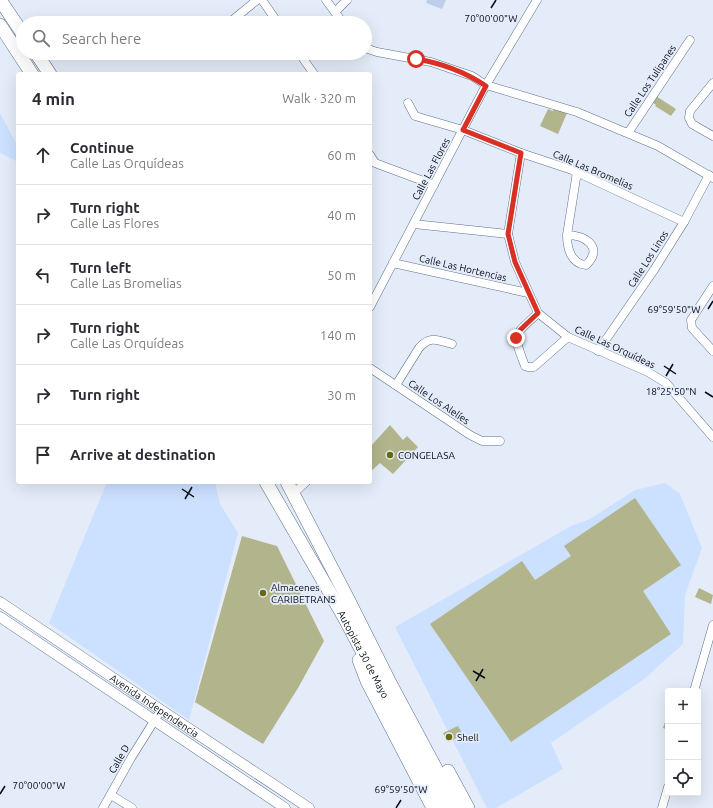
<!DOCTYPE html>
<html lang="en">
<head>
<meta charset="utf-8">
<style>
	body { margin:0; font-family:Ubuntu,sans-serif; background:#f7f7f7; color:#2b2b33 }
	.controls { position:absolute; right:12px; bottom:12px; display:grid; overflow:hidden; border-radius:4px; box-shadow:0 4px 16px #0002 }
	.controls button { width:36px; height:36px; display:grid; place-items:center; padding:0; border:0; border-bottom:1px solid #e1e1e2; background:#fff; color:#2b2b33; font:20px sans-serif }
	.stop { position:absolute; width:12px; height:12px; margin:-9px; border:3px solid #d93025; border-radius:50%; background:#fff }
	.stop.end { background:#d93025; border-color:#fff; box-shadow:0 1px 4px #0008 }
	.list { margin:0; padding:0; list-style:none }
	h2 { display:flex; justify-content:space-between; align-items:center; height:52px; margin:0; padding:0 16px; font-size:17px }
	h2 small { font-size:13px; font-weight:400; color:#7c7c81 }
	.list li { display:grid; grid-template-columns:26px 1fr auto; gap:12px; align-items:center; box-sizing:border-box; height:60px; padding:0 16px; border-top:1px solid #e1e1e2 }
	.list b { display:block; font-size:15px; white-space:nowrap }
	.list p { margin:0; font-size:13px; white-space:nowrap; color:#7c7c81 }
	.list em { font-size:13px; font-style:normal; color:#7c7c81 }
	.icon { flex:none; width:22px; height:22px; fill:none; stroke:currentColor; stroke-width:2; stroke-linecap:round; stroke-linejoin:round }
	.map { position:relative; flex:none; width:713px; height:808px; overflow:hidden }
	.search { position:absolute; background:#fff; box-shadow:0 4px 16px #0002; left:16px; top:16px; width:356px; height:44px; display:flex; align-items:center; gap:10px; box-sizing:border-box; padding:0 14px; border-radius:22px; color:#7c7c81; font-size:15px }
	.panel { position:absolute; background:#fff; box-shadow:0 4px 16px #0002; left:16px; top:72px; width:356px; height:412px; border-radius:4px }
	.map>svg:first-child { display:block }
	.built { fill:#cce0ff }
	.green { fill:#bcceea }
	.building { fill:#b2b58b }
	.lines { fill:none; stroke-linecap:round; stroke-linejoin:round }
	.minor-casing { stroke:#5e708c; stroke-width:9 }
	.tertiary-casing { stroke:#5e708c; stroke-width:11 }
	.trunk-casing { stroke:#5e708c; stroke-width:14 }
	.minor { stroke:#fff; stroke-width:8 }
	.tertiary { stroke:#fff; stroke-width:10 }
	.trunk { stroke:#fff; stroke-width:13 }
	.route { stroke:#d93025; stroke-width:5 }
	.ticks { fill:none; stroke:#060c16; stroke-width:1.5 }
	.poi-dot { fill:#686a09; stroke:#e4ecf9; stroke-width:1.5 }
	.labels { text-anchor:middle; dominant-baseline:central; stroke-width:3.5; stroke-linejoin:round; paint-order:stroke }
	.street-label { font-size:10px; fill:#060c16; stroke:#e4ecf9 }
	.poi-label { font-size:10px; fill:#060c16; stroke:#e4ecf9; text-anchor:start }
	.ticks-label { font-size:10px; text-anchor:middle; fill:#060c16; stroke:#e4ecf9; stroke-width:3.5; stroke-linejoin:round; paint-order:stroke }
</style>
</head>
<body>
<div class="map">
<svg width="713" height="808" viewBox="0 0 713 808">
	<rect width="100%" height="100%" fill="#e4ecf9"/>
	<g class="built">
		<polygon points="0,113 18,147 18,162 0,153"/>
		<polygon points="107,482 215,482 220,504 238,533 189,720 49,623"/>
		<polygon points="665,483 680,494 702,548 685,595 683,644 644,679 551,743 563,769 496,808 487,808 395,627 571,526 590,519 635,490"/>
	</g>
	<polygon class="green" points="427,0 446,0 442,9 426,3"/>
	<g class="building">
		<polygon points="656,96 676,109 671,116 655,106 656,105 652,102"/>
		<polygon points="555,108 567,113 558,134 540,126 548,109 553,111"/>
		<polygon points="390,425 403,440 407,436 418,447 393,474 380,463 370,472 370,447"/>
		<polygon points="635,498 681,565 643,591 671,634 511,742 430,624 522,561 535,580 571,556 564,546"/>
		<polygon points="242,536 277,546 324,641 298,688 263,744 195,702"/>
		<polygon points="699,588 713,595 711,604 695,597"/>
		<polygon points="668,713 668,730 663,728"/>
		<polygon points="458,726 463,735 448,742 443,733"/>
	</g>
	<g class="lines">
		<g class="minor-casing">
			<g id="minor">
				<polyline points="262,0 278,23"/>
				<polyline points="326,0 343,23"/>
				<polyline points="335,12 347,0"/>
				<polyline points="229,23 257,0"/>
				<polyline points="365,48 377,52 431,62 472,76 486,85 577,112 658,146 713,178"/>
				<polyline points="299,53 314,74"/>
				<polyline points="713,83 690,111 689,118 692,124 713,136"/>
				<polyline points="408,103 415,116 463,130 521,153 572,170 684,222"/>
				<polyline points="628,133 690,40"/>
				<polyline points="521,153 508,234 515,262 538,313 568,337 648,372 666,383 713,437"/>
				<polyline points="370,155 375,163 434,185"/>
				<polyline points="414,224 508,234"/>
				<path d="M567,235C586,235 604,248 586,265C571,264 567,248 567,235L577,172"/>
				<polyline points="393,263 528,293"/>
				<polyline points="713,286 691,320 692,328 713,351"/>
				<polyline points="370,307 486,85 537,0"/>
				<path d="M538,313C513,337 512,332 525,366L528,367H534L568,337"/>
				<polyline points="598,351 654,270 684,222 709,175"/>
				<polyline points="370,368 470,435 482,441 500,441"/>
				<path d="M396,385L419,348C430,335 438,340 452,344"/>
				<polyline points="293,494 306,482"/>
				<polyline points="694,691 713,625"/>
				<polyline points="111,795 132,808"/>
				<polyline points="103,808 131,758 161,710"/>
				<polyline points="662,808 668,787"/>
			</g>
		</g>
		<g class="tertiary-casing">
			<g id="tertiary">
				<path id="s1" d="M0,602L161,710L309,808"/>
				<polyline points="0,617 285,808"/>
			</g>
		</g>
		<g class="trunk-casing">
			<g id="trunk">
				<polyline points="0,0 23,34"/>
				<polyline points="0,25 32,74"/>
				<polyline points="36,53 50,74"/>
				<path id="s2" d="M266,482L344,617L445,808"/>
				<polyline points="287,482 350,603 389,681 457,808"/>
				<polyline points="359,660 367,681 433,808"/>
				<polyline points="448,771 468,808"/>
			</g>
		</g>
		<use href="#minor" class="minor"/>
		<use href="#tertiary" class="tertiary"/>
		<use href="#trunk" class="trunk"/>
	</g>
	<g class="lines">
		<path class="route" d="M416,59C441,63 465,72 486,86L463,130L521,153L508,234L515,262L538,313L517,333L516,338"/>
	</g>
	<path class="ticks" d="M491,8L496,0M708,309L713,301M664,366L676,374M666,376L673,364M705,392L713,397M182,489L194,497M185,499L192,487M473,671L485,678M476,681L483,669M0,794L5,786M396,808L401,800"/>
	<g class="poi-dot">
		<circle cx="390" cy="455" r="4"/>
		<circle cx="263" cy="593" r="4"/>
		<circle cx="449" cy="737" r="4"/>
	</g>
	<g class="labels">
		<g class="street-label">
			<text transform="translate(650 81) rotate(-56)">Calle Los Tulipanes</text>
			<text transform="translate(431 169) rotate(-62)">Calle Las Flores</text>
			<text transform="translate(593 170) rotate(23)">Calle Las Bromelias</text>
			<text transform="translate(648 259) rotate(-57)">Calle Los Linos</text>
			<text transform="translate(463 268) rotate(13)">Calle Las Hortencias</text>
			<text transform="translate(615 347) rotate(25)">Calle Las Orquídeas</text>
			<text transform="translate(439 402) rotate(34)">Calle Los Alelíes</text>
			<text stroke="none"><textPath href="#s2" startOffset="198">Autopista 30 de Mayo</textPath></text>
			<text stroke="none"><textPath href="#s1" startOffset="186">Avenida Independencia</textPath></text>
			<text transform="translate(119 759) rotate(-60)">Calle D</text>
		</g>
		<g class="poi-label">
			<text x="398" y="455">CONGELASA</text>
			<text x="271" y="587">Almacenes<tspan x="271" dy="12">CARIBETRANS</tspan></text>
			<text x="457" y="737">Shell</text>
		</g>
	</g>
	<g class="ticks-label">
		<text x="491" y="22">70°00'00"W</text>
		<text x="674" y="313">69°59'50"W</text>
		<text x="671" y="395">18°25'50"N</text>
		<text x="39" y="789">70°00'00"W</text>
		<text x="401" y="793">69°59'50"W</text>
	</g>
</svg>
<div class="controls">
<button>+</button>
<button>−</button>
<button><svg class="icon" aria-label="locate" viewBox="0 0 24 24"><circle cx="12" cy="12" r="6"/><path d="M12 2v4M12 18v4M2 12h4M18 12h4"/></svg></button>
</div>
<div class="stop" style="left:416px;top:59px"></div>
<div class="stop end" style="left:516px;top:338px"></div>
<div class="search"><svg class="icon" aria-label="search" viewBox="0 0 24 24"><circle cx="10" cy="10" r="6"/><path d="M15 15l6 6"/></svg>Search here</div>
<section class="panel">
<h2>4 min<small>Walk · 320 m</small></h2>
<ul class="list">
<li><svg class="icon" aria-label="ahead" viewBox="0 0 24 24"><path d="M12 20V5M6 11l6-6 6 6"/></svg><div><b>Continue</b><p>Calle Las Orquídeas</p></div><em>60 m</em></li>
<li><svg class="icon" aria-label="right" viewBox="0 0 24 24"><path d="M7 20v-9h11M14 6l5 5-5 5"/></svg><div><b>Turn right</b><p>Calle Las Flores</p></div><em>40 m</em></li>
<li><svg class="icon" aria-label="left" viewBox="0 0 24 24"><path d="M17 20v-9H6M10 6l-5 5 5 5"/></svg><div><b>Turn left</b><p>Calle Las Bromelias</p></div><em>50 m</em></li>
<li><svg class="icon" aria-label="right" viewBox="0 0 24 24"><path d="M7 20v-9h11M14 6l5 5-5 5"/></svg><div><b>Turn right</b><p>Calle Las Orquídeas</p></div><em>140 m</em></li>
<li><svg class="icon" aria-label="right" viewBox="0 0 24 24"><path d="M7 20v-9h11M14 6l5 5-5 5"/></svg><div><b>Turn right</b></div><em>30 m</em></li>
<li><svg class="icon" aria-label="arrive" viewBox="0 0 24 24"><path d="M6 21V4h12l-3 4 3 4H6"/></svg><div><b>Arrive at destination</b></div></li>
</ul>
</section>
</div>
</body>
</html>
